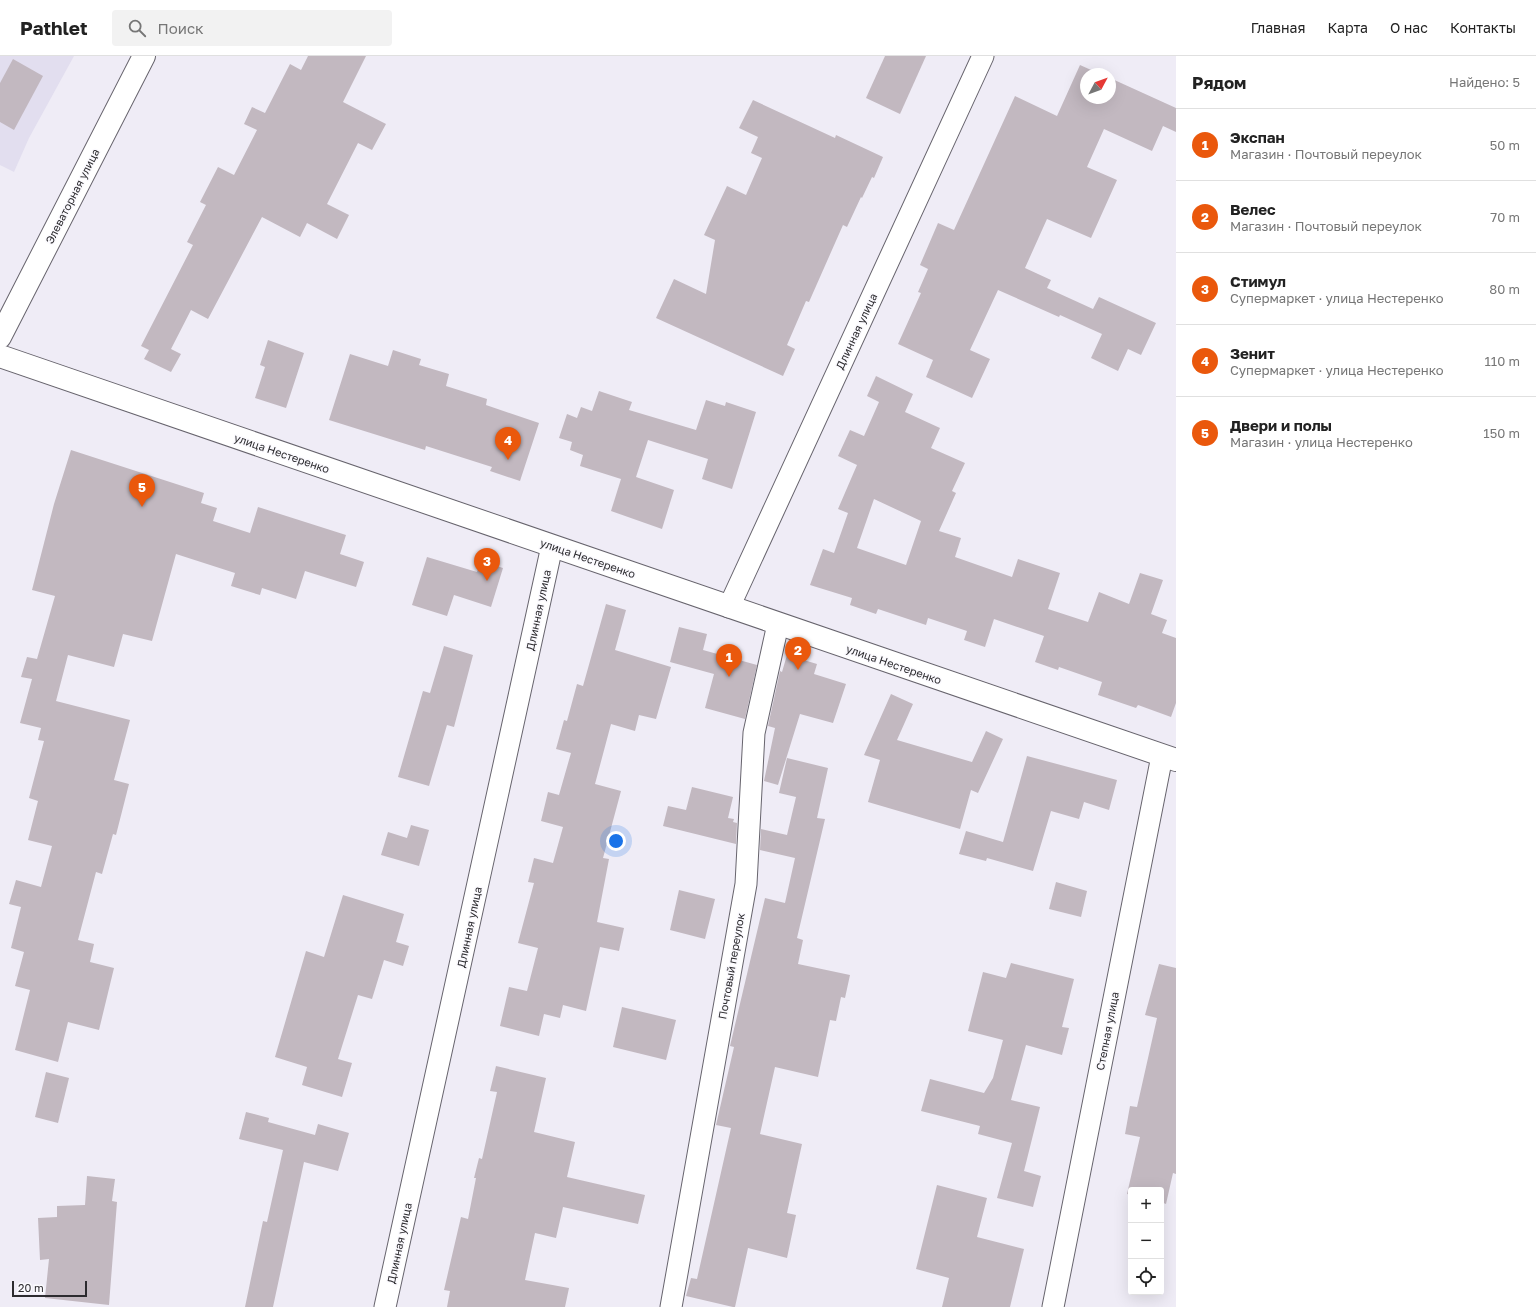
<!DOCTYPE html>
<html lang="ru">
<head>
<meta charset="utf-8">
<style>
	body { margin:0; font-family:"Golos Text",sans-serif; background:#f2f2f2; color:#222 }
	.controls { position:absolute; right:12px; bottom:12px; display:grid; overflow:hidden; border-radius:4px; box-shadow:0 4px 16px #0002 }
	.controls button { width:36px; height:36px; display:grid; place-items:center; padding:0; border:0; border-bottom:1px solid #e0e0e0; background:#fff; color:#222; font:20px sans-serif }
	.compass { position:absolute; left:1080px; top:12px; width:36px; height:36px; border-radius:50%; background:#fff; box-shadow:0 4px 16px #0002; rotate:49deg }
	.scale { position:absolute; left:12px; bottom:10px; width:75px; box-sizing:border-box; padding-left:4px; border:2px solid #2c2b2f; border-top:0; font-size:11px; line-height:14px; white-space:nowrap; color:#2c2b2f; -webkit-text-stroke:3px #fbfafe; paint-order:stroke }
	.you { position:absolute; left:616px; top:785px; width:14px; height:14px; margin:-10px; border:3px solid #fff; border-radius:50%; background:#1a73e8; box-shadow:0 0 0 6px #1a73e833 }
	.badge { display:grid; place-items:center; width:26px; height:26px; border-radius:50%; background:#ea580c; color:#fff; font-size:13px; font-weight:700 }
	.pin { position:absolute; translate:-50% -33px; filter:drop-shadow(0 1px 2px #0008) }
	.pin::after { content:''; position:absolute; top:21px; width:14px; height:12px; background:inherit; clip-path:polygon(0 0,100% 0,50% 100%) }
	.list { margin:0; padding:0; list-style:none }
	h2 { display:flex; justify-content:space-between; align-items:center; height:52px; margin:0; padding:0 16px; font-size:17px }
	h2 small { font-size:13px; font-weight:400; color:#767676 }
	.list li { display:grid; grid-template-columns:26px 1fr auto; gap:12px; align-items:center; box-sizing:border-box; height:72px; padding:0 16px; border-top:1px solid #e0e0e0 }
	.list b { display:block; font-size:15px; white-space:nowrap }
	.list p { margin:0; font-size:13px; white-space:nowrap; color:#767676 }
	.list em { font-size:13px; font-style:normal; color:#767676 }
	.icon { flex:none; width:22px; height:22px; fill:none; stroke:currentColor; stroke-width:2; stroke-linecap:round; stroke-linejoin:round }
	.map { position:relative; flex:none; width:1176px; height:1251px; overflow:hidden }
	header { display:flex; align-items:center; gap:24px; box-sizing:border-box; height:56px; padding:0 20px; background:#fff; border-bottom:1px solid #e0e0e0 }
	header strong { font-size:19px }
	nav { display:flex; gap:22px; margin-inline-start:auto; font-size:14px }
	.search { width:280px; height:36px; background:#f2f2f2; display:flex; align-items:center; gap:10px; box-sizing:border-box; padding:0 14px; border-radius:4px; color:#767676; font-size:15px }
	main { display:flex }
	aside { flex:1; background:#fff }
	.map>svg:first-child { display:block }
	.built { fill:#e2deef }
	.building { fill:#c2b8c0; fill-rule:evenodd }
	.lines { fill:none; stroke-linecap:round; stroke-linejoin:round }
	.minor-casing { stroke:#67646d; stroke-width:23 }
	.tertiary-casing { stroke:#67646d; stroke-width:24 }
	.minor { stroke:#fff; stroke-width:21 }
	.tertiary { stroke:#fff; stroke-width:22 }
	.labels { text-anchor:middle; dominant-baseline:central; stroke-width:3; stroke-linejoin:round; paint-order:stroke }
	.street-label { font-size:11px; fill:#2c2b2f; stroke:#fbfafe }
</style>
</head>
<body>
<header>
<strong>Pathlet</strong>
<div class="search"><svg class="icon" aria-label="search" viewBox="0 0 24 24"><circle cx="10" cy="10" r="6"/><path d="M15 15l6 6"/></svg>Поиск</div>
<nav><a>Главная</a><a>Карта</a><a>О нас</a><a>Контакты</a></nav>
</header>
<main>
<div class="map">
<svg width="1176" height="1251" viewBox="0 0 1176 1251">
	<rect width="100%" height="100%" fill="#efecf6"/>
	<polygon class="built" points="0,0 74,0 29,82 14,116 0,109"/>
	<g class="building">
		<polygon points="308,0 366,0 343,46 386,68 372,94 358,87 327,148 349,159 337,183 307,167 300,181 262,161 208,263 191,254 171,293 181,298 171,316 144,303 149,294 141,290 193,189 187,186 206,149 200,146 218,111 234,119 257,74 244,68 252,51 265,57 290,8 301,14"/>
		<polygon points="885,0 926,0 900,58 866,42"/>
		<polygon points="13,3 43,20 14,74 0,66 0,27"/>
		<polygon points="1080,9 1100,18 1086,18 1086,42 1110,42 1110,22 1176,52 1176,76 1163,70 1152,95 1104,73 1087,111 1117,124 1091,182 1047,163 1025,212 1051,224 1047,232 1093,253 1099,241 1156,267 1141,299 1128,293 1118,315 1091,302 1102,278 1060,259 1059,261 998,234 970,294 990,303 972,342 926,321 933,304 898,288 921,237 918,236 928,213 920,209 938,167 954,174 1015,40 1057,60"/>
		<polygon points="753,44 835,82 836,79 883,101 874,122 872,121 862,142 861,141 847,171 843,169 809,246 806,245 787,289 795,293 783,320 656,262 674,223 706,238 715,184 704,179 727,130 746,139 762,102 751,97 758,81 739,72"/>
		<polygon points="268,284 304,297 286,352 255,342 265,311 260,309"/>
		<polygon points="393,294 421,303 419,309 449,318 446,330 487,343 486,349 539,367 520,425 490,415 492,411 426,390 425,394 329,364 350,298 388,310"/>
		<path d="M876,320L913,338L905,356L940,372L931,392L965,407L952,435L956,437L939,475L961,482L955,501L1012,521L1018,503L1060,517L1048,553L1088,566L1099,536L1129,548L1140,517L1163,524L1151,558L1167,564L1162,577L1176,582V647L1171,661L1138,649L1136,652L1098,639L1102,626L1059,611L1058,614L1035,606L1044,580L994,563L985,591L964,584L967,575L928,562L926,569L878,553L876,558L850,549L852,542L810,529L823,493L834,497L848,457L838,453L857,409L838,400L850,374L864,380L879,346L867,340ZM874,443L921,465L906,509L857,492Z"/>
		<polygon points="599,335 632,346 629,354 696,374 706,344 725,350 726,346 756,356 732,433 702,423 708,403 648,384 636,421 674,434 662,473 611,455 621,423 580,410 583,399 570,394 572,386 559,382 567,358 577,362 581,351 592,355"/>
		<polygon points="71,394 204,437 201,447 217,452 213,465 250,477 258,451 346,479 340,498 364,506 356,531 305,515 296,543 262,532 260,539 231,530 235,517 176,498 152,585 123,578 114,611 68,599 56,645 130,664 114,724 129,728 116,779 113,778 102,818 96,816 78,884 94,888 90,906 114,912 99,974 68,966 58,1006 15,994 30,934 15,930 24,896 11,892 21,851 9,848 16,824 41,831 52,790 28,784 38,745 29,742 44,685 38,684 41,672 20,667 32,623 21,621 27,601 37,603 55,540 32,534 54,448"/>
		<polygon points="427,501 477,516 481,505 503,512 491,551 454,539 447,560 412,549"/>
		<polygon points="606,548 626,554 615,594 671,611 656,663 639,659 635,675 611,668 595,728 621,735 603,802 609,803 597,866 624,872 619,895 600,891 586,955 563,949 560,962 544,958 539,980 500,970 509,931 527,935 538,892 518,887 534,827 528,826 534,802 553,807 563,771 541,765 548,736 559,739 571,697 556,693 564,664 567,665 577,628 583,630"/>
		<polygon points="679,571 707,578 703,594 757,609 745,663 705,652 714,618 670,606"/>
		<polygon points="444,590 473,599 454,671 447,669 429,730 398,721 423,635 430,637"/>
		<polygon points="787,599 817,608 814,618 846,628 833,667 800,658 778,729 764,725 775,672 768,670 780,615 782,616"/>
		<polygon points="891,638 913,648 897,684 972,706 986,675 1003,683 978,737 971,734 960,773 868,746 880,704 864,699"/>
		<polygon points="1027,700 1117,724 1109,754 1084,746 1079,763 1051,755 1033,815 987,802 986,805 959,798 966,775 1003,786"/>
		<polygon points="787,702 828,712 817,762 825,763 797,882 803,884 798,908 850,919 845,942 841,941 836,965 830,964 818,1021 775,1011 760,1078 802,1088 787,1157 796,1159 787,1202 748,1192 735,1251 733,1251 686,1240 691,1222 697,1223 731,1072 716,1069 734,991 730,990 765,842 785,847 795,802 760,794 761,773 787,779 796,741 779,737"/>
		<polygon points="692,731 733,741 728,762 734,763 733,766 737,767 736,788 663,770 668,750 686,754"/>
		<polygon points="411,769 429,774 419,810 381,799 388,776 407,782"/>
		<polygon points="1056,826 1087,835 1081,861 1049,853"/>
		<polygon points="679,834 715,843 705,883 670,874"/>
		<polygon points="343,839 404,858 396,886 409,890 403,910 384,904 372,943 358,939 338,1003 352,1007 342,1041 302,1029 307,1011 275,1001 306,895 324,901"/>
		<polygon points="1011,907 1074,923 1062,971 1069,972 1062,999 1026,989 1011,1044 1040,1051 1024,1115 1041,1120 1033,1151 997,1142 1012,1087 978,1078 980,1070 921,1055 930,1023 984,1037 993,1022 1003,984 968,975 983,916 1006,922"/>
		<polygon points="1159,908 1176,912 1176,1118 1173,1117 1166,1148 1161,1146 1161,1134 1131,1134 1131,1139 1127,1138 1140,1081 1125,1078 1130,1050 1137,1051 1157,962 1145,959"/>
		<polygon points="622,951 676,964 666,1004 613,991"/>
		<polygon points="496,1010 546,1022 534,1076 575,1086 567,1121 645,1139 638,1168 563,1151 556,1182 535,1177 525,1224 569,1232 565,1251 447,1251 450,1235 444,1234 461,1161 468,1163 476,1122 474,1122 479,1102 482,1103 497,1036 490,1035"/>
		<polygon points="46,1016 69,1022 58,1067 35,1061"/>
		<polygon points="246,1056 269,1062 268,1066 315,1079 318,1068 349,1077 338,1115 304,1106 273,1251 245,1251 263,1165 267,1166 283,1094 239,1083"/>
		<polygon points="87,1120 115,1123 112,1145 117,1146 109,1249 45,1242 49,1203 40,1204 38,1162 57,1161 57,1150 85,1149"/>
		<polygon points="937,1129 987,1142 977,1181 1024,1193 1010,1251 942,1251 949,1222 916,1213"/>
	</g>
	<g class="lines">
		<g class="minor-casing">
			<g id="minor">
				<polyline points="729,551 983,0"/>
				<polyline points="385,1251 552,490"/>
				<polyline points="671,1251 746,828 754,677 778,568"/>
				<polyline points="1053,1251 1162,700"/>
			</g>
		</g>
		<g class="tertiary-casing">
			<g id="tertiary">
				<polyline points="0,281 144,0"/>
				<polyline points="0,300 1176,704"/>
			</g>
		</g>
		<use href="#minor" class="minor"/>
		<use href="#tertiary" class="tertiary"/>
	</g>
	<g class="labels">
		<g class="street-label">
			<text transform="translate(72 140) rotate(-63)">Элеваторная улица</text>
			<text transform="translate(856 275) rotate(-65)">Длинная улица</text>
			<text transform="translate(282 397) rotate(19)">улица Нестеренко</text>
			<text transform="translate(588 502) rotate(19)">улица Нестеренко</text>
			<text transform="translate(538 554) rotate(-78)">Длинная улица</text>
			<text transform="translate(894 608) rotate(19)">улица Нестеренко</text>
			<text transform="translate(469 871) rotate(-78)">Длинная улица</text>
			<text transform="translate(731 910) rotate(-80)">Почтовый переулок</text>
			<text transform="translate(1107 975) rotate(-79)">Степная улица</text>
			<text transform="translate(399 1187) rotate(-78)">Длинная улица</text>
		</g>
	</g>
</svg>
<div class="controls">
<button>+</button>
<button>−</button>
<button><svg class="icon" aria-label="locate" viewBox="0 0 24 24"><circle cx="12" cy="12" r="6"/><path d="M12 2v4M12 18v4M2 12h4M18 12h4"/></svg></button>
</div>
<svg class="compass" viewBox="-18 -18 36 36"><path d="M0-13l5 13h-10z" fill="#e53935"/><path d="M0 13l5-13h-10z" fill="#767676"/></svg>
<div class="scale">20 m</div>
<div class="you"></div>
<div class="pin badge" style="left:729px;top:621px">1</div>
<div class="pin badge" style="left:798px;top:614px">2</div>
<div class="pin badge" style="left:487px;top:525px">3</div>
<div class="pin badge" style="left:508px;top:404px">4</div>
<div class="pin badge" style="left:142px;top:451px">5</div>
</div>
<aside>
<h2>Рядом<small>Найдено: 5</small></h2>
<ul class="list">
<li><span class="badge">1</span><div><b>Экспан</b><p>Магазин · Почтовый переулок</p></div><em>50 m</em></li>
<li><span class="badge">2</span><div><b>Велес</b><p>Магазин · Почтовый переулок</p></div><em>70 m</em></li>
<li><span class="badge">3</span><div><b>Стимул</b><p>Супермаркет · улица Нестеренко</p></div><em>80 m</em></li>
<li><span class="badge">4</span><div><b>Зенит</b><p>Супермаркет · улица Нестеренко</p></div><em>110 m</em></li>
<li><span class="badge">5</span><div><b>Двери и полы</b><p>Магазин · улица Нестеренко</p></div><em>150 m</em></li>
</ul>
</aside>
</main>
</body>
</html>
